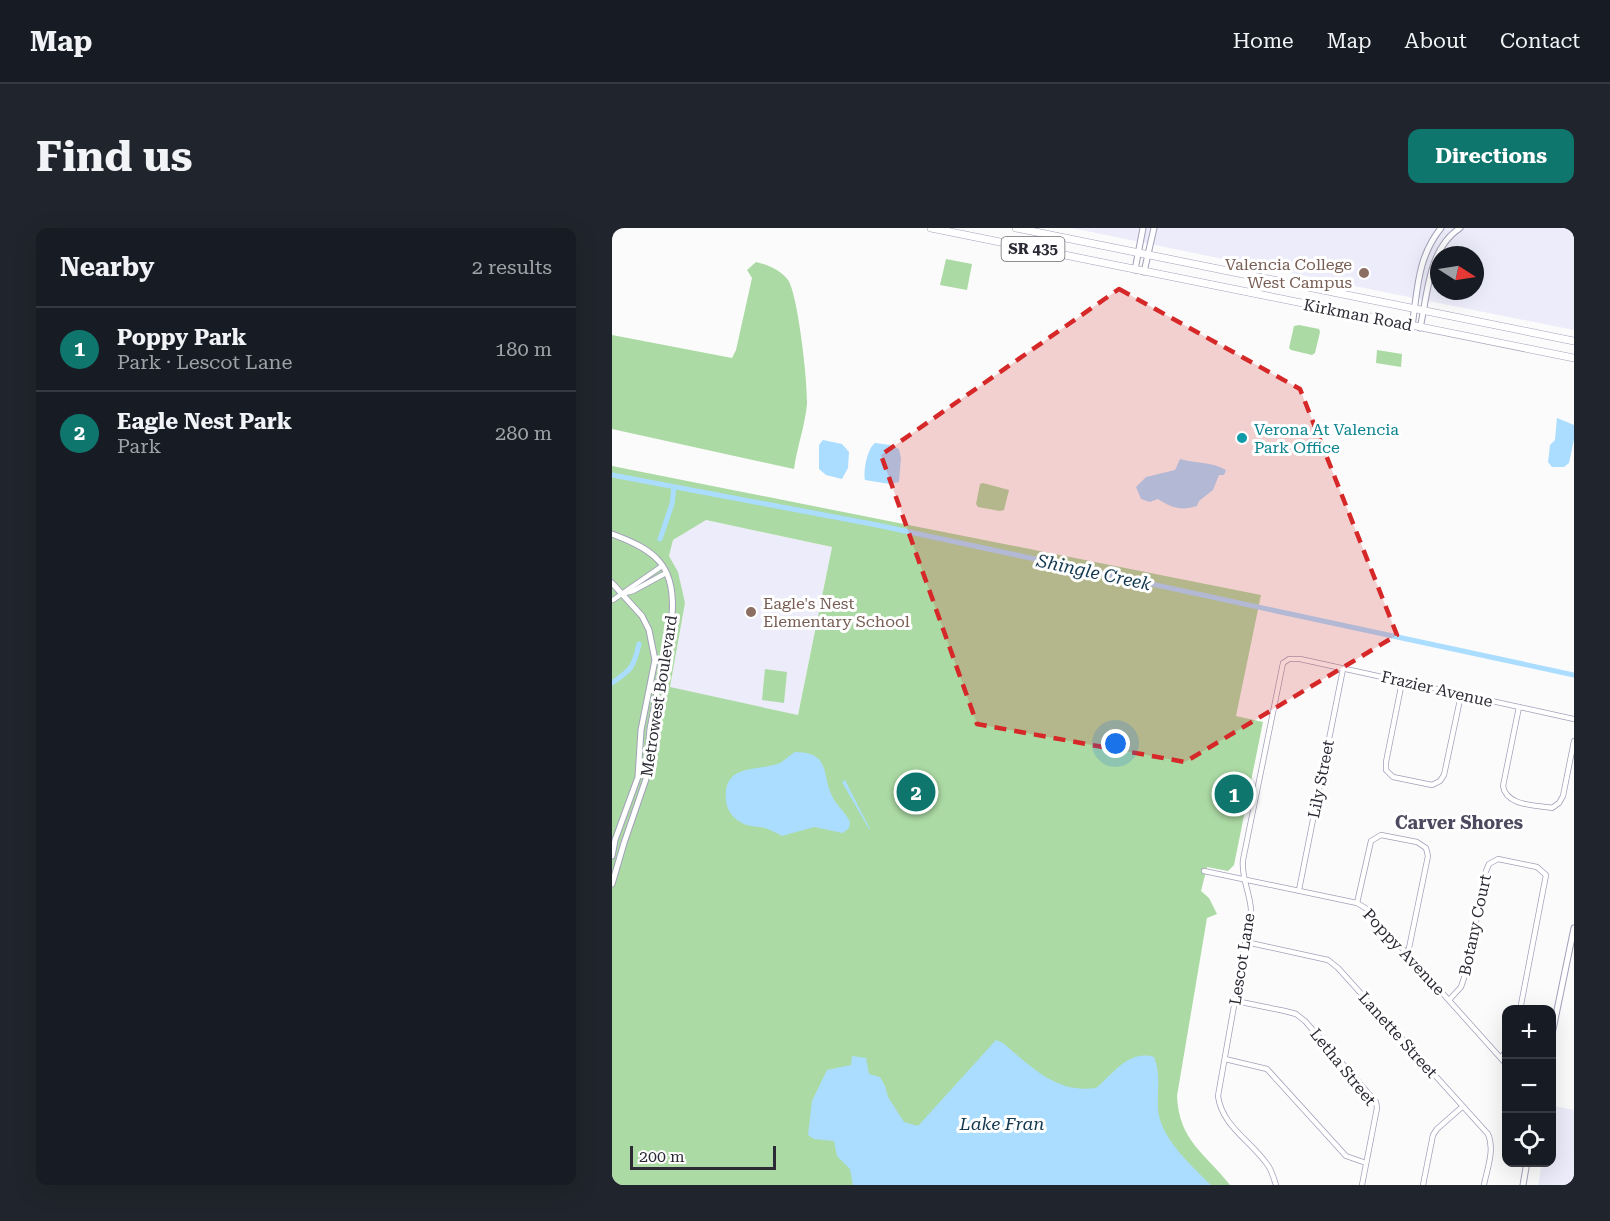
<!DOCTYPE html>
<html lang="en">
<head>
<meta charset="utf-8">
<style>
	body { margin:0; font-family:"Roboto Serif",serif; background:#20242c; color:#f1f3f6 }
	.controls { position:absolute; right:18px; bottom:18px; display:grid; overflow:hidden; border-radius:12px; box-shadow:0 6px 24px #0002 }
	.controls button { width:54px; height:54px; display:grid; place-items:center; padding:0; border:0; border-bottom:2px solid #363941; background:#171b24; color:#f1f3f6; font:30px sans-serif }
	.compass { position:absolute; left:818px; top:18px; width:54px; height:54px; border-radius:50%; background:#171b24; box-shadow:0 6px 24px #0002; rotate:102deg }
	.scale { position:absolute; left:18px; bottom:15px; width:146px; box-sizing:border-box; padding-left:6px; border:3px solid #2c2b35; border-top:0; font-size:16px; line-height:21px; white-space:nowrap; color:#2c2b35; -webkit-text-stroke:4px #fff; paint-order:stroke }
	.you { position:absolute; left:504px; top:516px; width:21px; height:21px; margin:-15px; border:4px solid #fff; border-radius:50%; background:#1a73e8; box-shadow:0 0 0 9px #1a73e833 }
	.badge { display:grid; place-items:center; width:39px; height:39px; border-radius:50%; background:#0f766e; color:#fff; font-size:20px; font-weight:700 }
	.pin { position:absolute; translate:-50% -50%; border:3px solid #fff; box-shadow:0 2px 6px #0006 }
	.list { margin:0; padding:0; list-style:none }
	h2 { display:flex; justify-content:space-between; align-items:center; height:78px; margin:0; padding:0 24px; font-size:26px }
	h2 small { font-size:20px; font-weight:400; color:#9ea1a6 }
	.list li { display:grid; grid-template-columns:39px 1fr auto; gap:18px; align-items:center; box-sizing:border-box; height:84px; padding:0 24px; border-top:2px solid #363941 }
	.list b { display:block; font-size:22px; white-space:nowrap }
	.list p { margin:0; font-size:20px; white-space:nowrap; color:#9ea1a6 }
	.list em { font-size:20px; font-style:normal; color:#9ea1a6 }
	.icon { flex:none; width:33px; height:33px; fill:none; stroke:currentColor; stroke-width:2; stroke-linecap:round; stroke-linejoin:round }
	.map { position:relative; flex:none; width:962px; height:957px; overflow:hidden; border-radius:12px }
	header { display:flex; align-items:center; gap:36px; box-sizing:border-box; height:84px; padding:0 30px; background:#171b24; border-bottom:2px solid #363941 }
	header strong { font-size:28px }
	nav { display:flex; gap:33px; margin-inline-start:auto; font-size:21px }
	.intro { display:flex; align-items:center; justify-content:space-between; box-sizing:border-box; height:144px; padding:0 36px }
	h1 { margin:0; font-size:42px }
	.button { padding:15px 27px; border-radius:12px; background:#0f766e; color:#fff; font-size:21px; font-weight:700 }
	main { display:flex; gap:36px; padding:0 36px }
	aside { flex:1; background:#171b24; border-radius:12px; box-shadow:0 6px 24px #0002 }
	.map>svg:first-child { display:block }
	.built { fill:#edecfa; fill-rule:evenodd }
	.green { fill:#acdaa4; fill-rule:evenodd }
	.water { fill:#adf }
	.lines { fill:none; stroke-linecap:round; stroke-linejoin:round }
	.canal { stroke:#adf; stroke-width:5 }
	.minor-casing { stroke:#a2a0b9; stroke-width:6 }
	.tertiary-casing { stroke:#a2a0b9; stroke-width:7 }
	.primary-casing { stroke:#a2a0b9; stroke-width:8 }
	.minor { stroke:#fff; stroke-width:4.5 }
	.tertiary { stroke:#fff; stroke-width:5 }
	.primary { stroke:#fff; stroke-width:7 }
	.marked { fill:#d62828; fill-opacity:0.2; stroke:#d62828; stroke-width:4.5; stroke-dasharray:12 8; stroke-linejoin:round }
	.education-dot { fill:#8d6e63; stroke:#fff; stroke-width:2 }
	.culture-dot { fill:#0f9aa8; stroke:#fff; stroke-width:2 }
	.labels { text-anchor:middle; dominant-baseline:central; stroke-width:6; stroke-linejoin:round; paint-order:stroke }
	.shield { fill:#fff; stroke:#6b6b72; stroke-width:1.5 }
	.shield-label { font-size:15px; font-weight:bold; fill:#2c2b35 }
	.education-label { font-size:16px; fill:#785e54; stroke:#fff; text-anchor:end }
	.street-label { font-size:16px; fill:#2c2b35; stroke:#fff }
	.culture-label { font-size:16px; fill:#0d838f; stroke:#fff; text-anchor:start }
	.water-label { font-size:18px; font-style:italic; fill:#123950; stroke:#fff }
	.neighbourhood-label { font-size:18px; font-weight:bold; fill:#4d4a60; stroke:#fff }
</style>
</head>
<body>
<header>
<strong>Map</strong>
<nav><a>Home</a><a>Map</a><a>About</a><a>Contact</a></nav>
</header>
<div class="intro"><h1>Find us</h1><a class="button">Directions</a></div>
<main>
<aside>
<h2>Nearby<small>2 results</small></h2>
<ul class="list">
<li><span class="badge">1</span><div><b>Poppy Park</b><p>Park · Lescot Lane</p></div><em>180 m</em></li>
<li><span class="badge">2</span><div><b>Eagle Nest Park</b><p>Park</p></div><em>280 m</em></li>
</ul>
</aside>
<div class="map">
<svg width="962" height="957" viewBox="0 0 962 957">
	<rect width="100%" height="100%" fill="#fbfbfb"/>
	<g class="built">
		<path d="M460,0H962V102L762,62ZM827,27H863V63H827Z"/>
		<polygon points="94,292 220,319 186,487 58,460 73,375 57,328 61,312"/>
		<polygon points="942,878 962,882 962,957 926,957 930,935 939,934 939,889"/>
	</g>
	<g class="green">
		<polygon points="334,31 360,36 355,62 328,57"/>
		<path d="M144,34C154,36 170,43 176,52C186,66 196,157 195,176C193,198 185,219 182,241L0,201V107L120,130L124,122L140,50L135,42Z"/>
		<polygon points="687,97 707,101 708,104 703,125 700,127 679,122 677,120 682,98"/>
		<polygon points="765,122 790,126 789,139 764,135"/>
		<path d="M0,238L649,367L624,488L651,494L622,637L616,643L595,639L589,663L597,670L605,686L595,690L565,868C567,913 593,925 618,957H0ZM94,292L220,319L186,487L58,459L73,375L66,344L57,328L61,312Z"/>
		<polygon points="371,255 397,262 392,282 388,283 366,279 364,276 368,256"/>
		<polygon points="153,441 175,444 172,475 150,472"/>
	</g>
	<g class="water">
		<polygon points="945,190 962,197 962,211 957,235 952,239 940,239 936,234 938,217 943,212"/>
		<polygon points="211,212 230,216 237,224 236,240 230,251 214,247 207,241 207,217"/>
		<path d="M263,215L278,217L287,221L289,230L287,254L278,256L253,252C251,243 255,221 263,215Z"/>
		<path d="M568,231C584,236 599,233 614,242L612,247H607L601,262L587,273L585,278C569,283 560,280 546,271L538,274L529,271L524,259L534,249L563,242Z"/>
		<path d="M183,524C220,524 209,548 221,570C226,579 234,585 238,594L237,600L231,605L202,599L170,608C165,605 159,602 153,600C145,598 137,599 130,595C122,591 115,583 114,573C110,534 146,544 168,535C173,532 178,527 183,524Z"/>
		<polygon points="233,552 258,601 257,601 230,554"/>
		<path d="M384,812L391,815C418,838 445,866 484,860C501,846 517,821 542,829C549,846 545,863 546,881C548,910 579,937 599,957H241L238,941L225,928L222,913L202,911L196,907L200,873L215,842L239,837L240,828L254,830L257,846L268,849L273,858L276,869L292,894L306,898Z"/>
	</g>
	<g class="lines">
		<g class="canal">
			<polyline points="0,247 265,297 962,447"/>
			<polyline points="48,311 60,276 62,259"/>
			<path d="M0,455C19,442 22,439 27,416"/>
		</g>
		<g class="minor-casing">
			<g id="minor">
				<polyline points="13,365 21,363 54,345"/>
				<polyline points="1,372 50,338"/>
				<polyline points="790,454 774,534 774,542 781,549 820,557 828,553 832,547 849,467"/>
				<path d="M907,479L891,558C894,578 923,577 940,580L947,575L951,568L962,513"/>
				<polyline points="592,643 745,675 755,681 894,836"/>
				<polyline points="687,662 731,441"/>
				<polyline points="745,675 759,613 769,607 805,614 814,620 816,628 796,725"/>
				<path d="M634,714L716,732L726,740L876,906C883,922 875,941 872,957"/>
				<polyline points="837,772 849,759 854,744 874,643 877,636 886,631 925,639 934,647 908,782"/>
				<polyline points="624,773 673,783 684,786 693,793 764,874 765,880 750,957"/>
				<polyline points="889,830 894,823"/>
				<polyline points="613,831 655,841 734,928 754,935"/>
				<path d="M664,957C662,951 660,944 657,939C641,914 610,899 606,868L639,682C638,664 629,650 631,632L671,435L677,431H688L962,491"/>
				<polyline points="811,957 821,907 825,901 850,879"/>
			</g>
		</g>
		<g class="tertiary-casing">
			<g id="tertiary">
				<polyline points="523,42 531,0"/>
				<polyline points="532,44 542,0"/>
				<path d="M800,98C806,61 805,30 829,0"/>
				<path d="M808,100C816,66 816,21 848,0"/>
				<path d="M0,306C44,322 64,338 60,388L38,501L34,551L12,615L0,656"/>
				<polyline points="0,355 30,388 37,402 43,432 29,502 26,549 3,612 0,628"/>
				<polyline points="939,811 962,700"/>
				<polyline points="911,957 915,934"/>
			</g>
		</g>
		<g class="primary-casing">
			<g id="primary">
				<polyline points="319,0 962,130"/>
				<polyline points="404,0 962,113"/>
			</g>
		</g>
		<use href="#minor" class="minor"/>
		<use href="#tertiary" class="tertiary"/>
		<use href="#primary" class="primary"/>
	</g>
	<path class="marked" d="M507,61L688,161L785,407L573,534L365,496L269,227Z"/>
	<g class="education-dot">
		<circle cx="752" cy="45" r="6"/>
		<circle cx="139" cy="384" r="6"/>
	</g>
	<circle class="culture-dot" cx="630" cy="210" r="6"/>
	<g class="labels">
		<rect class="shield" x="389.5" y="9" width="63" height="24" rx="4.5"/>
		<g class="shield-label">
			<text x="421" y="21">SR 435</text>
		</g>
		<g class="education-label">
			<text x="740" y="36">Valencia College<tspan x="740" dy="18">West Campus</tspan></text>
			<text x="151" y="375" text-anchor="start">Eagle's Nest<tspan x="151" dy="18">Elementary School</tspan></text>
		</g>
		<g class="street-label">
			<text transform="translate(746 87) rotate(11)">Kirkman Road</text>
			<text transform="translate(825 461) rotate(13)">Frazier Avenue</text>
			<text transform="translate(47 468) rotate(-81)">Metrowest Boulevard</text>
			<text transform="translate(709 551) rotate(-79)">Lily Street</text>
			<text transform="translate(863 697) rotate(-78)">Botany Court</text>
			<text transform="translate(792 724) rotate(47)">Poppy Avenue</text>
			<text transform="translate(630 731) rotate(-81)">Lescot Lane</text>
			<text transform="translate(786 807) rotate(48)">Lanette Street</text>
			<text transform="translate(731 839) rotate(51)">Letha Street</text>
		</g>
		<g class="culture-label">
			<text x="642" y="201">Verona At Valencia<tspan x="642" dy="18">Park Office</tspan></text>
		</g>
		<g class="water-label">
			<text transform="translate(482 344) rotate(12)">Shingle Creek</text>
			<text x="390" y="895">Lake Fran</text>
		</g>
		<g class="neighbourhood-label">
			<text x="847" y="594">Carver Shores</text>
		</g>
	</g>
</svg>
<div class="controls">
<button>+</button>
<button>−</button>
<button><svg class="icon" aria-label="locate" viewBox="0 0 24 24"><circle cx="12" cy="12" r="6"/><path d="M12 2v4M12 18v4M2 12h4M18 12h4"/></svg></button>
</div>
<svg class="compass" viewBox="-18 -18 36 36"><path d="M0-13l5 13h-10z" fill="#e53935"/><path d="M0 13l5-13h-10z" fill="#9ea1a6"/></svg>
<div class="scale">200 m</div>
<div class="you"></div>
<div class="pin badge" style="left:622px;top:566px">1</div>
<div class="pin badge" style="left:304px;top:564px">2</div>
</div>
</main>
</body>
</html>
